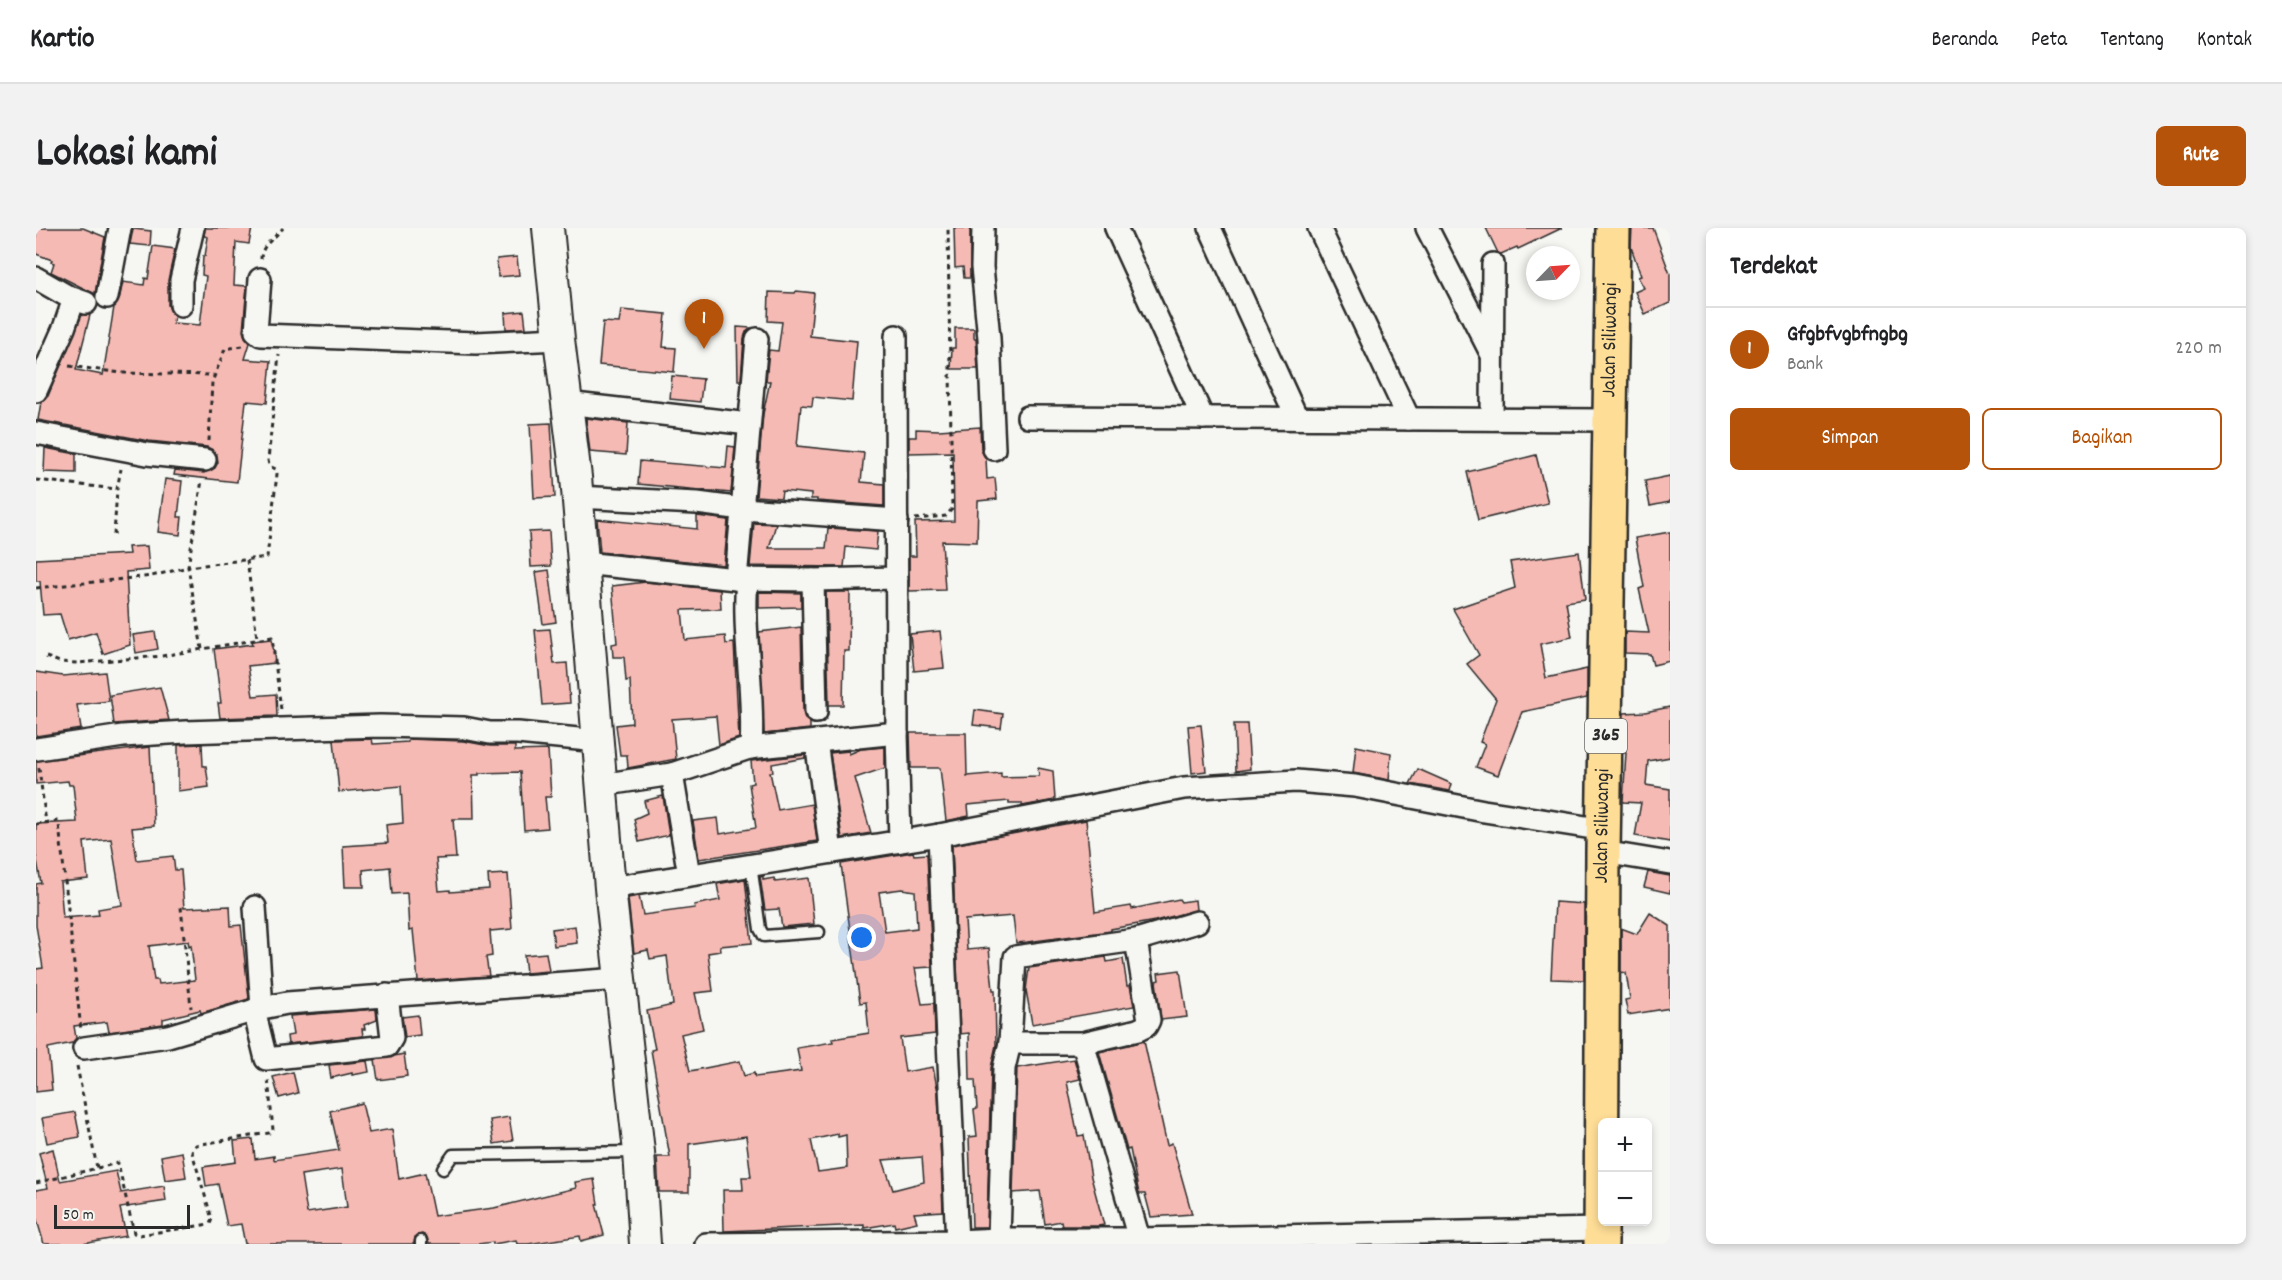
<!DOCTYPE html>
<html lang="id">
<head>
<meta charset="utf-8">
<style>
	body { margin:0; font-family:Dekko,sans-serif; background:#f2f2f2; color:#202124 }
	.controls { position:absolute; right:18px; bottom:18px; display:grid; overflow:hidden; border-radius:9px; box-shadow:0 3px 9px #0003 }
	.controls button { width:54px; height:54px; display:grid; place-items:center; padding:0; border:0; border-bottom:2px solid #e0e0e0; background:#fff; color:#202124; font:30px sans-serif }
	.compass { position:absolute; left:1490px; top:18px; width:54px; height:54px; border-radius:50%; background:#fff; box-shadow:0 3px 9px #0003; rotate:65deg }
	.scale { position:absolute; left:18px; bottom:15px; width:136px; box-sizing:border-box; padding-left:6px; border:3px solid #2b2b2b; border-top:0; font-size:16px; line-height:21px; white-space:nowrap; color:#2b2b2b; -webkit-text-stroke:4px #f6f6f2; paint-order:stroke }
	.you { position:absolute; left:826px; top:710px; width:21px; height:21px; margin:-15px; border:4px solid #fff; border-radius:50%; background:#1a73e8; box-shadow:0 0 0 9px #1a73e833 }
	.badge { display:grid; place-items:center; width:39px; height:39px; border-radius:50%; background:#b45309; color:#fff; font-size:20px; font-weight:700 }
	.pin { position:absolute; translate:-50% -50px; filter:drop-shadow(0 2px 3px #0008) }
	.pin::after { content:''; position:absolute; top:32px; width:21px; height:18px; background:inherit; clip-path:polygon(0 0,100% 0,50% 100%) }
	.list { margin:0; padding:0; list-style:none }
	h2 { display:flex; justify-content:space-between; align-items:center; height:78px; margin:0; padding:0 24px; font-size:26px }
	h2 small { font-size:20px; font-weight:400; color:#757577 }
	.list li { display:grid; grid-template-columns:39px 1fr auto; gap:18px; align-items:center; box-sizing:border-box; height:84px; padding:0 24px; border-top:2px solid #e0e0e0 }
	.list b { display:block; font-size:22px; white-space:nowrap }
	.list p { margin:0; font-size:20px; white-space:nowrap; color:#757577 }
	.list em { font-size:20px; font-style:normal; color:#757577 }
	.actions { display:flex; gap:12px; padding:18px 24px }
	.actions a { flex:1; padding:14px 0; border:2px solid #b45309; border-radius:9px; text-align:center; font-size:21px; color:#b45309 }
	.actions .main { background:#b45309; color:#fff }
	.map { position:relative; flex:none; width:1634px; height:1016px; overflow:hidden; border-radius:9px }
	header { display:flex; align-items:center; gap:36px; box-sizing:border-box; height:84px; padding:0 30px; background:#fff; border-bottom:2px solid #e0e0e0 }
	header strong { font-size:28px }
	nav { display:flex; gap:33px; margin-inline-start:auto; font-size:21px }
	.intro { display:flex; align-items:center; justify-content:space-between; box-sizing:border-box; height:144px; padding:0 36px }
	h1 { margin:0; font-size:42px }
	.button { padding:15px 27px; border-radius:9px; background:#b45309; color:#fff; font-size:21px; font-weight:700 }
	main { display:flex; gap:36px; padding:0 36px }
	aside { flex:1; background:#fff; border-radius:9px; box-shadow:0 3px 9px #0003 }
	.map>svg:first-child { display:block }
	.building { fill:#f6bab4; stroke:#2b2b2b; stroke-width:1.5; fill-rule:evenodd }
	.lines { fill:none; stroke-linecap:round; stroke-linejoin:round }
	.lane-casing { stroke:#2b2b2b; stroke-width:15 }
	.street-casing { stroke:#2b2b2b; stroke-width:26 }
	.secondary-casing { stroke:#2b2b2b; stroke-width:34 }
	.primary-casing { stroke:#2b2b2b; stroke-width:38 }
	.path { stroke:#2b2b2b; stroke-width:3; stroke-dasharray:4.5 4.5; stroke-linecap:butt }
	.lane { stroke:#f6f6f2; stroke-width:10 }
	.street { stroke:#f6f6f2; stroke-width:21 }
	.secondary { stroke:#f6f6f2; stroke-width:30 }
	.primary { stroke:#fedd96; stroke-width:33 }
	.labels { text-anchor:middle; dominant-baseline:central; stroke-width:5; stroke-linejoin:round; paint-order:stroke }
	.shield { fill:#f6f6f2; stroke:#686867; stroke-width:1.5 }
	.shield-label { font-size:20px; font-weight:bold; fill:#2b2b2b }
	.street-label { font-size:21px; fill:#2b2b2b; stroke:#f6f6f2 }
</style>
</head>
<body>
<header>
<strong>Kartio</strong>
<nav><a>Beranda</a><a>Peta</a><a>Tentang</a><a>Kontak</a></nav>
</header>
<div class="intro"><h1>Lokasi kami</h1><a class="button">Rute</a></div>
<main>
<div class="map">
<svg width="1634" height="1016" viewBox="0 0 1634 1016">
	<rect width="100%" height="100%" fill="#f6f6f2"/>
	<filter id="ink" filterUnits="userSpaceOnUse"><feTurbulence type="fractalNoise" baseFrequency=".0167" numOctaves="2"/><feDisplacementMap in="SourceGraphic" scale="12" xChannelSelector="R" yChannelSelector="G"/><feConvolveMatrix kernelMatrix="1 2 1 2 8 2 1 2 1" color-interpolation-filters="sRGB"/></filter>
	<g filter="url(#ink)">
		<g class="building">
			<polygon points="0,0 47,0 69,9 59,66 15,44 18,35 15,34 16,32 0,26"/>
			<polygon points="169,0 216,0 213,16 200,14 198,57 211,58 207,103 209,109 214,115 209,131 235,133 231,175 210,173 201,254 138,247 139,242 168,245 179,240 182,234 181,227 177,222 171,219 113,213 2,192 5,174 12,168 46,87 54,87 40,142 67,147 78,79 83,72 87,54 108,57 109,50 112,51 117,18 139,21 132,52 132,77 138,87 137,95 164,97 170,48 166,47 167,28 169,28 172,9 168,8"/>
			<polygon points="918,0 934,0 934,50 928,50 927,39 919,40"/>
			<polygon points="1450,0 1526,0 1482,21 1481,19 1465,26 1462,25"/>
			<polygon points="1596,0 1617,0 1634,46 1634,75 1609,86 1599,64 1608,60 1602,49 1605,48 1595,19"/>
			<polygon points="97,1 115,3 114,18 94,16"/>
			<polygon points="481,29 483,47 462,49 461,31"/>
			<polygon points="760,63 778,65 774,108 821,113 816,173 777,169 776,178 765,177 761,218 828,225 825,254 848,256 848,278 781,273 781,271 775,271 775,266 746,263 745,270 720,268 727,186 734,153 730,153 733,122 742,123 746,94 732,93 733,64 759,65"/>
			<polygon points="585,82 630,86 627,119 640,120 638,144 563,137 567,94 583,95"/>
			<polygon points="488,83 490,100 470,101 469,85"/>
			<polygon points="701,99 716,100 710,104 708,110 705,152 702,152"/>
			<polygon points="919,100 938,100 938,110 940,110 942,141 915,141 916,120 919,120"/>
			<polygon points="636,148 667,151 664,174 634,171"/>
			<polygon points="550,190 592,195 590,227 554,224"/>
			<polygon points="515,195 519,269 498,270 494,196"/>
			<polygon points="944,199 945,222 950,230 951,251 959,250 961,271 942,273 941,314 906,313 909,362 873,363 873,328 880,328 879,294 918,293 917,224 873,225 873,209 880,209 880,201 903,202"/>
			<polygon points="692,218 699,219 695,265 602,256 604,233 690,240"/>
			<polygon points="9,220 40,226 40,245 8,244"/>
			<polygon points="1500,227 1512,275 1442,292 1431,244"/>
			<polygon points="1634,248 1634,274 1614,278 1609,253"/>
			<polygon points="129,251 146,253 142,289 146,289 144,307 122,304"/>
			<polygon points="661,288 692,292 688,337 564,324 561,291 661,301"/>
			<polygon points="718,295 740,296 733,320 790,320 792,300 842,303 840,322 810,319 808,339 714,338"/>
			<polygon points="513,303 515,338 495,339 493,304"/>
			<polygon points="1634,304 1634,433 1617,437 1614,426 1589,425 1589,404 1613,405 1603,361 1608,359 1599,310"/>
			<polygon points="111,318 113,342 90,344 94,417 67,426 60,404 32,412 24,386 7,387 4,353 0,353 0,331 93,326 92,319"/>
			<polygon points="1543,324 1549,371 1530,374 1536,409 1504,416 1510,450 1551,441 1551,470 1486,484 1462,547 1440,539 1449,516 1444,514 1460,471 1431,436 1443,427 1417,381 1479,360 1474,334"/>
			<polygon points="513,342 520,394 507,396 500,344"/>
			<polygon points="610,354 684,362 685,381 646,382 649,412 689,408 690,416 698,415 703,510 683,517 680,488 636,491 640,531 592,540 591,527 584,527 580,497 596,495 594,452 590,453 588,429 577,429 576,416 581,415 576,358"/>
			<polygon points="723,364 765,365 765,379 723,380"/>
			<polygon points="790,364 814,364 813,423 808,423 807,477 793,477"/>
			<polygon points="765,399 767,484 769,491 774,495 774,501 728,506 723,404"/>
			<polygon points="514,401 518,436 531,435 534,475 506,477 499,402"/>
			<polygon points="904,403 908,440 878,443 874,406"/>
			<polygon points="119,404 122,421 100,425 97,407"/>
			<polygon points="236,411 239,435 212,438 217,468 240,466 241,488 184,490 182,475 185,475 178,421 217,416 216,413"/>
			<polygon points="0,444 27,448 69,444 73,473 41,477 45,501 0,508"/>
			<polygon points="124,459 133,492 78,496 74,467"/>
			<polygon points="1634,479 1634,529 1612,533 1610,557 1634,561 1634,614 1599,608 1605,575 1587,574 1590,525 1587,525 1588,485 1609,484"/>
			<polygon points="939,482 967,486 965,500 937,497"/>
			<polygon points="1198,496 1211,496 1214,541 1200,543"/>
			<polygon points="1165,497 1170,543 1156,545 1152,498"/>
			<polygon points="874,505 930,505 931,548 965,545 965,549 1003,548 1002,540 1017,543 1019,572 986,578 986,575 973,575 973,573 932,577 933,588 910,593 904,540 875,540"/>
			<polygon points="336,511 337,516 372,514 372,511 427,513 454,518 479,518 479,523 512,522 515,569 509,569 512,600 488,602 484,544 443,545 443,547 437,547 438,591 417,591 420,630 400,631 403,663 414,662 414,664 453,661 452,647 472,646 476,701 454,703 456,728 450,729 453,748 382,753 377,702 373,703 371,665 356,666 354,639 327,642 328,659 309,659 307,618 352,615 350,597 367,595 365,558 303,564 298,512"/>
			<polygon points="166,516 167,538 170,538 173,559 142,563 142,517"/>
			<polygon points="1320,518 1355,525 1353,552 1317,545"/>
			<path d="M114,519L118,598L96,600L101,632L137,628L139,642H145L148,680L194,678L195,698L205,697L213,771L165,785L164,782L127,791V796L73,804L71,794L38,798L40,810L36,815L12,820L16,862L0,864V741L7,740L0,697V656L5,655L0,627V596L41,594L37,557H33L32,553L0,556V533ZM75,611L86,677L62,681L63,687L27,690L24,654L52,651L48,614ZM152,713L153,718L155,717L159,752L123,756L122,752H118L113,718Z"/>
			<polygon points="849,519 849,540 819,550 835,605 806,610 794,525 813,523 813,526 825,521"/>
			<polygon points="769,527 769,530 736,536 737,544 734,544 742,582 776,576 781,613 663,631 657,593 682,590 684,606 720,600 713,556 717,555 715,533"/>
			<polygon points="1382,541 1416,556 1414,563 1374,556"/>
			<polygon points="627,568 633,607 603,614 598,591 611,585 608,573"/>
			<polygon points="1050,592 1059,684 1095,678 1096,681 1143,671 1145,674 1159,672 1160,682 1119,693 1075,701 1075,703 991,714 980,715 977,688 929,692 931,722 953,720 957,762 959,762 960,817 955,840 951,999 936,999 933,909 941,908 938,882 941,881 939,852 934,852 933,805 924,806 916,617"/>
			<path d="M877,624L878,627L891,626L896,739L879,740L886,776L898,775L899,806L864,810L869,844L897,839L902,864L907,983L878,985L881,994L859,999L858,995L828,1000V997L688,1003L687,962H707L706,949H715L710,908L653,916V964H623L621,929H634L615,822L619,821L611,783L637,777L631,728L614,731L612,722L598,725L592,670L603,668L607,687L659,680L658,677L684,672L681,656L709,651L716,715L684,718L685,723L672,725L677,763L659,765L667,801L645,806L654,843L704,833L708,848L718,845L719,849L765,843L761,820L797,814L796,811L833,805L830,774L824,775L805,636ZM866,661L879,663L881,700L849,704L843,664ZM802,906V909L810,907L811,940L782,944L775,912ZM886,929L888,954L857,962L847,932Z"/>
			<polygon points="1612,644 1634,648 1634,665 1608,659"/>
			<polygon points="727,648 727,652 738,650 739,654 773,650 778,696 746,699 743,681 729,682 724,649"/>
			<polygon points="1519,674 1548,676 1548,752 1515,751"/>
			<polygon points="1614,685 1634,698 1634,780 1592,787 1589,772 1594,771 1590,745 1585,744 1585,700 1601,706"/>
			<polygon points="539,698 541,715 518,718 516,701"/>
			<polygon points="510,725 513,743 490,745 488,727"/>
			<polygon points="1070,729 1071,734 1087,731 1091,758 1094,757 1098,778 996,796 990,762 993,740"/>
			<polygon points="1144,742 1151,789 1125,792 1120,753 1123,752 1122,745"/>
			<polygon points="340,781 341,792 328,797 329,801 326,801 327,808 252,816 251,808 257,807 254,788"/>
			<polygon points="382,787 384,807 369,809 366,789"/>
			<polygon points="1108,813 1131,917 1136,915 1156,986 1115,989 1109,966 1103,966 1094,921 1091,922 1063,824"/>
			<polygon points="368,826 371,848 342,852 339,832"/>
			<polygon points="1038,831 1044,851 1031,854 1042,908 1048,907 1055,949 1068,997 1062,998 1026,998 1025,993 1009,996 1004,963 977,965 981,840"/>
			<polygon points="331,833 333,844 316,847 316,845 295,850 293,837"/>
			<polygon points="257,844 262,865 243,870 237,849"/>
			<path d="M326,875L333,905L356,901L363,951L389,945L398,988L458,980L540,960L539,954L558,951L562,976H560L568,1007L545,1013L544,1008L492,1016H481L480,1012L457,1016V1014L442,1016H393L391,1009L386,1006L379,1009L378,1016H209L205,996L191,998L182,956L170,958L167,939L200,934L198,913L217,911L219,931L238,928V932L303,922L294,883ZM306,941L311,979L271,985L265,947Z"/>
			<polygon points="39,884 44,909 11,915 6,890"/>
			<polygon points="473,889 477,913 458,916 454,892"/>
			<polygon points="17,921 24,953 80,943 85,965 128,958 130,973 84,980 90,1008 47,1016 8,1016 0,989 0,962 12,960 3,925"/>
			<polygon points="146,924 150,949 129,952 125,928"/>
		</g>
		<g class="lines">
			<g class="lane-casing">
				<g id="lane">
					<polyline points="715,637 724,701 728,708 783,704"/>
					<polyline points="407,941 417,927 600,924"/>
					<polyline points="385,1013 385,1016"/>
				</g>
			</g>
			<g class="street-casing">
				<g id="street">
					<polyline points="947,0 946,39 953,110 958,221"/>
					<polyline points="1080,0 1167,190"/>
					<polyline points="1174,0 1261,190"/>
					<polyline points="1283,0 1373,191"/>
					<polyline points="1391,0 1455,125"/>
					<polyline points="0,50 33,69 50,75"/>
					<polyline points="224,51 220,103 225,107 440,115 523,111"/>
					<polyline points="71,69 84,0"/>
					<polyline points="145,77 145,52 157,0"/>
					<polyline points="860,108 861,505 864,613"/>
					<polyline points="0,163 28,100 38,71"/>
					<polyline points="530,175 713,196"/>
					<polyline points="992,189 1575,192"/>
					<polyline points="1456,191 1457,36"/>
					<polyline points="0,205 111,226 169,232"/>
					<polyline points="541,269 661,275 707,281 861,292"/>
					<polyline points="547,335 700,351 777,352 861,350"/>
					<polyline points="700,351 721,111"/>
					<path d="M711,351C706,407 719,463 715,520"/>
					<polyline points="777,352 780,484"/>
					<polyline points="780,513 795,624"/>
					<polyline points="1,521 87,508 149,504 344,498 428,500 454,505 482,505 562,513"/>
					<polyline points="636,546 713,520 861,505"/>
					<polyline points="565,557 636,546 653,647"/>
					<polyline points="903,607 921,1016"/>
					<polyline points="1567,624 1634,635"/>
					<polyline points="574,660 903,607 1148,560 1260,553 1319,558 1448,583 1569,602"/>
					<polyline points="219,679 226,780"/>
					<polyline points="1100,712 1113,792 1110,798 1102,802 1047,815 974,815 979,729 1100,712 1161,694"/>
					<polyline points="218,782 230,831 351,818 356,810 351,767"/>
					<polyline points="1047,815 1103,1011"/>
					<polyline points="48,820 132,808 226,780 251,775 584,751"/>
					<polyline points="963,1011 968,840 974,815"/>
					<polyline points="670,1016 921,1013 963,1011 1103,1011 1565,1001"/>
				</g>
			</g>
			<g class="secondary-casing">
				<polyline id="secondary" points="512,0 523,111 540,249 574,660 603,924 609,1016"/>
			</g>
			<g class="primary-casing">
				<g id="primary">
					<path id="s1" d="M1565,1016L1567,624L1577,0"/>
				</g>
			</g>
			<g class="path">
				<path d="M225,31C225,17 238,11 247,0"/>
				<polyline points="33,138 86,145 177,147"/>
				<polyline points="173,213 176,154 189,121 207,118"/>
				<polyline points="0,252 81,261"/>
				<polyline points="879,291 910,288 916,281 912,0"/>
				<polyline points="78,307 81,261 85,241"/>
				<polyline points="211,332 221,410"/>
				<polyline points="0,360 116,348 152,339 166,252"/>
				<polyline points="166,421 152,339 231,329 241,246 240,241 233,238 232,232 243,127"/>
				<polyline points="10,429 24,434 41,435 126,428 236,409 245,482"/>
				<polyline points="3,540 10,595"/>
				<polyline points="0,596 21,593 23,596 45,802"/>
				<polyline points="145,679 155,780"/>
				<polyline points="41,838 61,940"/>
				<polyline points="0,955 82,935 98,1005 103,1007 174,996 176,991 156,924 160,917 233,905 237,902 232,850"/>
			</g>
			<use href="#lane" class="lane"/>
			<use href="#street" class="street"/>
			<use href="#secondary" class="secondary"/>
			<use href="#primary" class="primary"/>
		</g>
	</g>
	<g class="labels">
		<rect class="shield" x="1549" y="491" width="42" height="34" rx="4.5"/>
		<g class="shield-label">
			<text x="1570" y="508">365</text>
		</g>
		<g class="street-label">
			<text stroke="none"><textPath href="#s1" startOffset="904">Jalan Siliwangi</textPath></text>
			<text stroke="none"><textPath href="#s1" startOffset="418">Jalan Siliwangi</textPath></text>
		</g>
	</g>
</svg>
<div class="controls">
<button>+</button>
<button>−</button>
</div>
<svg class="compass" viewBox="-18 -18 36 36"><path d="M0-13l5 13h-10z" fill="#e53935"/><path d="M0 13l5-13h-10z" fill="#757577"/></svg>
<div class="scale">50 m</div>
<div class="you"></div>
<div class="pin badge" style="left:668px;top:121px">1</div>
</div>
<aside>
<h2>Terdekat<small></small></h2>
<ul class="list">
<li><span class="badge">1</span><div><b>Gfgbfvgbfngbg</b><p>Bank</p></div><em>220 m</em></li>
</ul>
<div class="actions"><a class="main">Simpan</a><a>Bagikan</a></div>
</aside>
</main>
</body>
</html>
